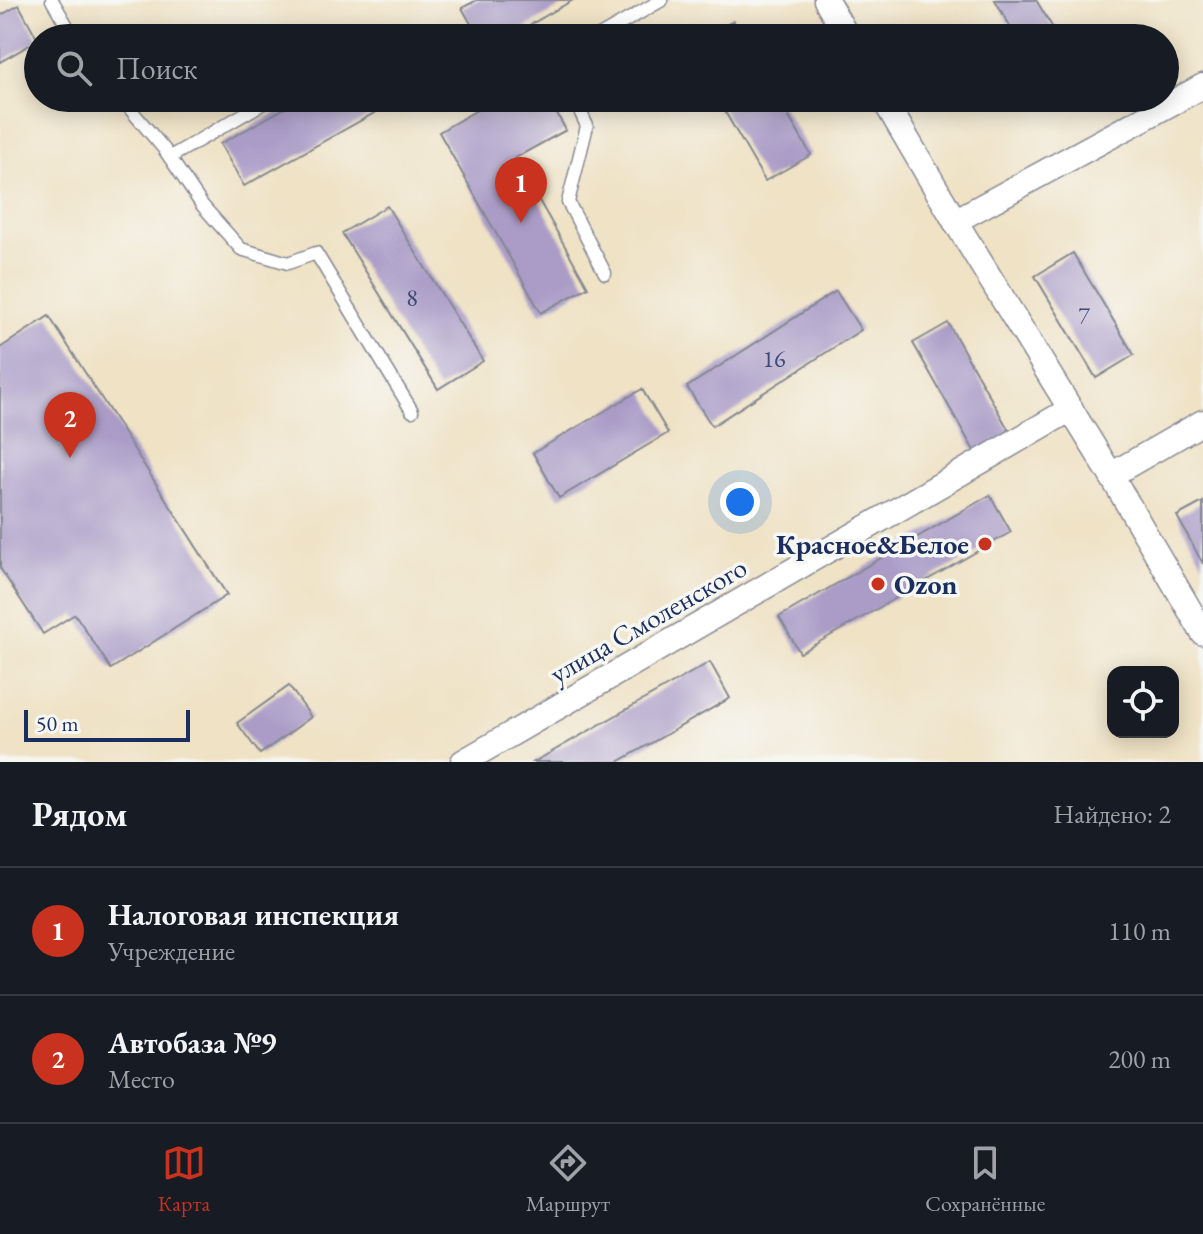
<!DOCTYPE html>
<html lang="ru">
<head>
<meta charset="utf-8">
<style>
	body { margin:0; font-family:"EB Garamond",serif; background:#242831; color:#f1f3f6 }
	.controls { position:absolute; right:24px; bottom:24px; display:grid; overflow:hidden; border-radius:16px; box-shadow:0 4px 20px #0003 }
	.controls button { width:72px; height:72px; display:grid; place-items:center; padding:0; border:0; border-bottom:2px solid #363941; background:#171b24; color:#f1f3f6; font:40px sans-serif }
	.scale { position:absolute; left:24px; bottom:20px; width:166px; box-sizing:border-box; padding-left:8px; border:4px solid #1b2f5e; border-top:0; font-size:22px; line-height:28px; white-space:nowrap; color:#1b2f5e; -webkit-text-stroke:6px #f6f6f2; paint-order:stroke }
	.you { position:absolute; left:740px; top:502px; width:28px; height:28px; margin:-20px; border:6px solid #fff; border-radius:50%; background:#1a73e8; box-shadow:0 0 0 12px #1a73e833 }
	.badge { display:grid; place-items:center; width:52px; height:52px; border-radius:50%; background:#c8321e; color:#fff; font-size:26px; font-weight:700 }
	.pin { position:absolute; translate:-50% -66px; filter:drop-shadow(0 2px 4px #0008) }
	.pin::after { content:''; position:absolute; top:42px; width:28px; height:24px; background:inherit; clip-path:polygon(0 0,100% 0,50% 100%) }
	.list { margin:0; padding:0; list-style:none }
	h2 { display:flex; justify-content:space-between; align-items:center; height:104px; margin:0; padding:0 32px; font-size:34px }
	h2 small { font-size:26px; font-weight:400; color:#9ea1a6 }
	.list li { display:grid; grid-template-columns:52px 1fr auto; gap:24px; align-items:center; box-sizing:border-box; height:128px; padding:0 32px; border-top:2px solid #363941 }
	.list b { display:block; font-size:30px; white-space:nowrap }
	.list p { margin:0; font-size:26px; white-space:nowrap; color:#9ea1a6 }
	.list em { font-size:26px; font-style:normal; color:#9ea1a6 }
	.icon { flex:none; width:44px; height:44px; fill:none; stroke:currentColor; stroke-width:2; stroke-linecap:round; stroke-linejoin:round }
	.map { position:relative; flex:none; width:1203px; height:762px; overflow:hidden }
	.search { position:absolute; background:#171b24; box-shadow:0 4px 20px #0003; left:24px; right:24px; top:24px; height:88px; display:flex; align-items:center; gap:20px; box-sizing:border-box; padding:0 28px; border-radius:44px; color:#9ea1a6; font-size:30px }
	.sheet { height:360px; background:#171b24 }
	nav { display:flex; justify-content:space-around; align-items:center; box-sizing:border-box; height:112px; border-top:2px solid #363941; background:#171b24; font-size:22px; color:#9ea1a6 }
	nav a { display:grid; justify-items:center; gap:4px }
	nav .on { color:#c8321e }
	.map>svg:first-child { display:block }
	.building { fill:#aa9cc7 }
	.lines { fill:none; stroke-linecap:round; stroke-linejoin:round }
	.service-casing { stroke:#858892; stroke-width:15 }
	.minor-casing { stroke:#858892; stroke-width:27 }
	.service { stroke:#fff; stroke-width:12 }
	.minor { stroke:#fff; stroke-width:24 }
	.poi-dot { fill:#c8321e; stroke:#f6f6f2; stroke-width:3 }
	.labels { text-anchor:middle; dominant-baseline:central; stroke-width:7; stroke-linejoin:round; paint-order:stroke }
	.number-label { font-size:24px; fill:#3f4a78 }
	.poi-label { font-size:28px; font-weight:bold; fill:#1b2f5e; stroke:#f6f6f2; text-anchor:end }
	.street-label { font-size:28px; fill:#1b2f5e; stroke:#f6f6f2 }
</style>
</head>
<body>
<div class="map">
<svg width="1203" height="762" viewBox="0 0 1203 762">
	<rect width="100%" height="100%" fill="#f6f6f2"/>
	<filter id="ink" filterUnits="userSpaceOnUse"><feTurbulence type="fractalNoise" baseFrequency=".0125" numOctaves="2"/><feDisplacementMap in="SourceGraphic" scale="16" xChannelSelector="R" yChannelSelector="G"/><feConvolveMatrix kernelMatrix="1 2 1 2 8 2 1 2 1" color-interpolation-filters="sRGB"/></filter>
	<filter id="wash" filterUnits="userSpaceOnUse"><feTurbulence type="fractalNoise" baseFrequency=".006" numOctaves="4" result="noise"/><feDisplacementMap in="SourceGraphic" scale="32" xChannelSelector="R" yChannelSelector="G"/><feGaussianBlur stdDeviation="1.8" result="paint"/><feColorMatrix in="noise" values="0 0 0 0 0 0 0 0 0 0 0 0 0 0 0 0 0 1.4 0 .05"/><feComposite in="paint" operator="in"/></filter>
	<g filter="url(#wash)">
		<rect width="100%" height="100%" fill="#efe2c5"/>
		<g id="blocks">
			<g class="building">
				<polygon points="477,0 573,0 507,38 479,38 462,8"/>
				<polygon points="995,0 1036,0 1059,38 1017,38"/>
				<polygon points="19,5 38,40 0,62 0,16"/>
				<polygon points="733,21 743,38 705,38"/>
				<polygon points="303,98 401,98 244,186 220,144"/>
				<polygon points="498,98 548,98 566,130 515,158 588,287 541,313 439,132"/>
				<polygon points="717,98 778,98 811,155 765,181"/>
				<polygon points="387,206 483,361 438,389 342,233"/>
				<polygon points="1073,253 1134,355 1096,378 1035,276"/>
				<polygon points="836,291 861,330 712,426 687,387"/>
				<polygon points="49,316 227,595 111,669 75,614 43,634 0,568 0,348"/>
				<polygon points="948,323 1012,436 977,456 913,343"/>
				<polygon points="642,389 668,433 559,498 533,453"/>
				<polygon points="990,495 1011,532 800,653 779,617"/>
				<polygon points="1203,502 1203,564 1177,516"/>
				<polygon points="710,662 730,698 618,762 534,762"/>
				<polygon points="289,686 311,717 260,754 237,723"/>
			</g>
		</g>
	</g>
	<g filter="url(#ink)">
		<use href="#blocks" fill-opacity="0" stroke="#858892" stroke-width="2"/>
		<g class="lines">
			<g class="service-casing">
				<g id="service">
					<polyline points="52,0 74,38"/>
					<polyline points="596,38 662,0"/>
					<polyline points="121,98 164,149 202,205 241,249 288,263 316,253 412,411"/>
					<polyline points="574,98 587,126 568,202 605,273"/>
					<polyline points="170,157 272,98"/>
				</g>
			</g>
			<g class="minor-casing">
				<g id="minor">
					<polyline points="826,0 848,38"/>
					<polyline points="883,98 955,221 1111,475 1203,633"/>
					<polyline points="955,221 1203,86"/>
					<polyline points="1111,475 1203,422"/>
					<polyline points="463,762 1071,409"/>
				</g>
			</g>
			<use href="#service" class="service"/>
			<use href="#minor" class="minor"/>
		</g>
	</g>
	<g class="poi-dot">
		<circle cx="985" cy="544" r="8"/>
		<circle cx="878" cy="584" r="8"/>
	</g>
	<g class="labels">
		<g class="number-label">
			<text x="412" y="297">8</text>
			<text x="1084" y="315">7</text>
			<text x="774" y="358">16</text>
		</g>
		<g class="poi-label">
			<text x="969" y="544">Красное&amp;Белое</text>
			<text x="894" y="584" text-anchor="start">Ozon</text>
		</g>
		<g class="street-label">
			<text transform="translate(648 620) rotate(-30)">улица Смоленского</text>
		</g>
	</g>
</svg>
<div class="controls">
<button><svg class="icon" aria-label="locate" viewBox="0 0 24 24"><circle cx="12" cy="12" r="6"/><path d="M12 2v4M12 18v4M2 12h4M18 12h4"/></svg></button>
</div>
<div class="scale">50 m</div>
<div class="you"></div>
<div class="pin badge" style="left:521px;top:223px">1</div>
<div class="pin badge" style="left:70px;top:458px">2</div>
<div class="search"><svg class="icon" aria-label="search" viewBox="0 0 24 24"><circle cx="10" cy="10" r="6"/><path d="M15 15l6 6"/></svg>Поиск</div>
</div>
<section class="sheet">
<h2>Рядом<small>Найдено: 2</small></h2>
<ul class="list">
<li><span class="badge">1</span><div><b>Налоговая инспекция</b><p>Учреждение</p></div><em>110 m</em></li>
<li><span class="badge">2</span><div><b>Автобаза №9</b><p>Место</p></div><em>200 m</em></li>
</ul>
</section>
<nav>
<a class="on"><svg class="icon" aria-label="map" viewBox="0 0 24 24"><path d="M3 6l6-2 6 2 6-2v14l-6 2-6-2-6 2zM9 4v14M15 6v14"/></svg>Карта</a>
<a><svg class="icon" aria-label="directions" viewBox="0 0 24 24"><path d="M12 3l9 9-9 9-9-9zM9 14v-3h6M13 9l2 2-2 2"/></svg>Маршрут</a>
<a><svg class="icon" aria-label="saved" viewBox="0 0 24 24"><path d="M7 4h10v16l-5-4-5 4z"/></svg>Сохранённые</a>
</nav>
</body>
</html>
